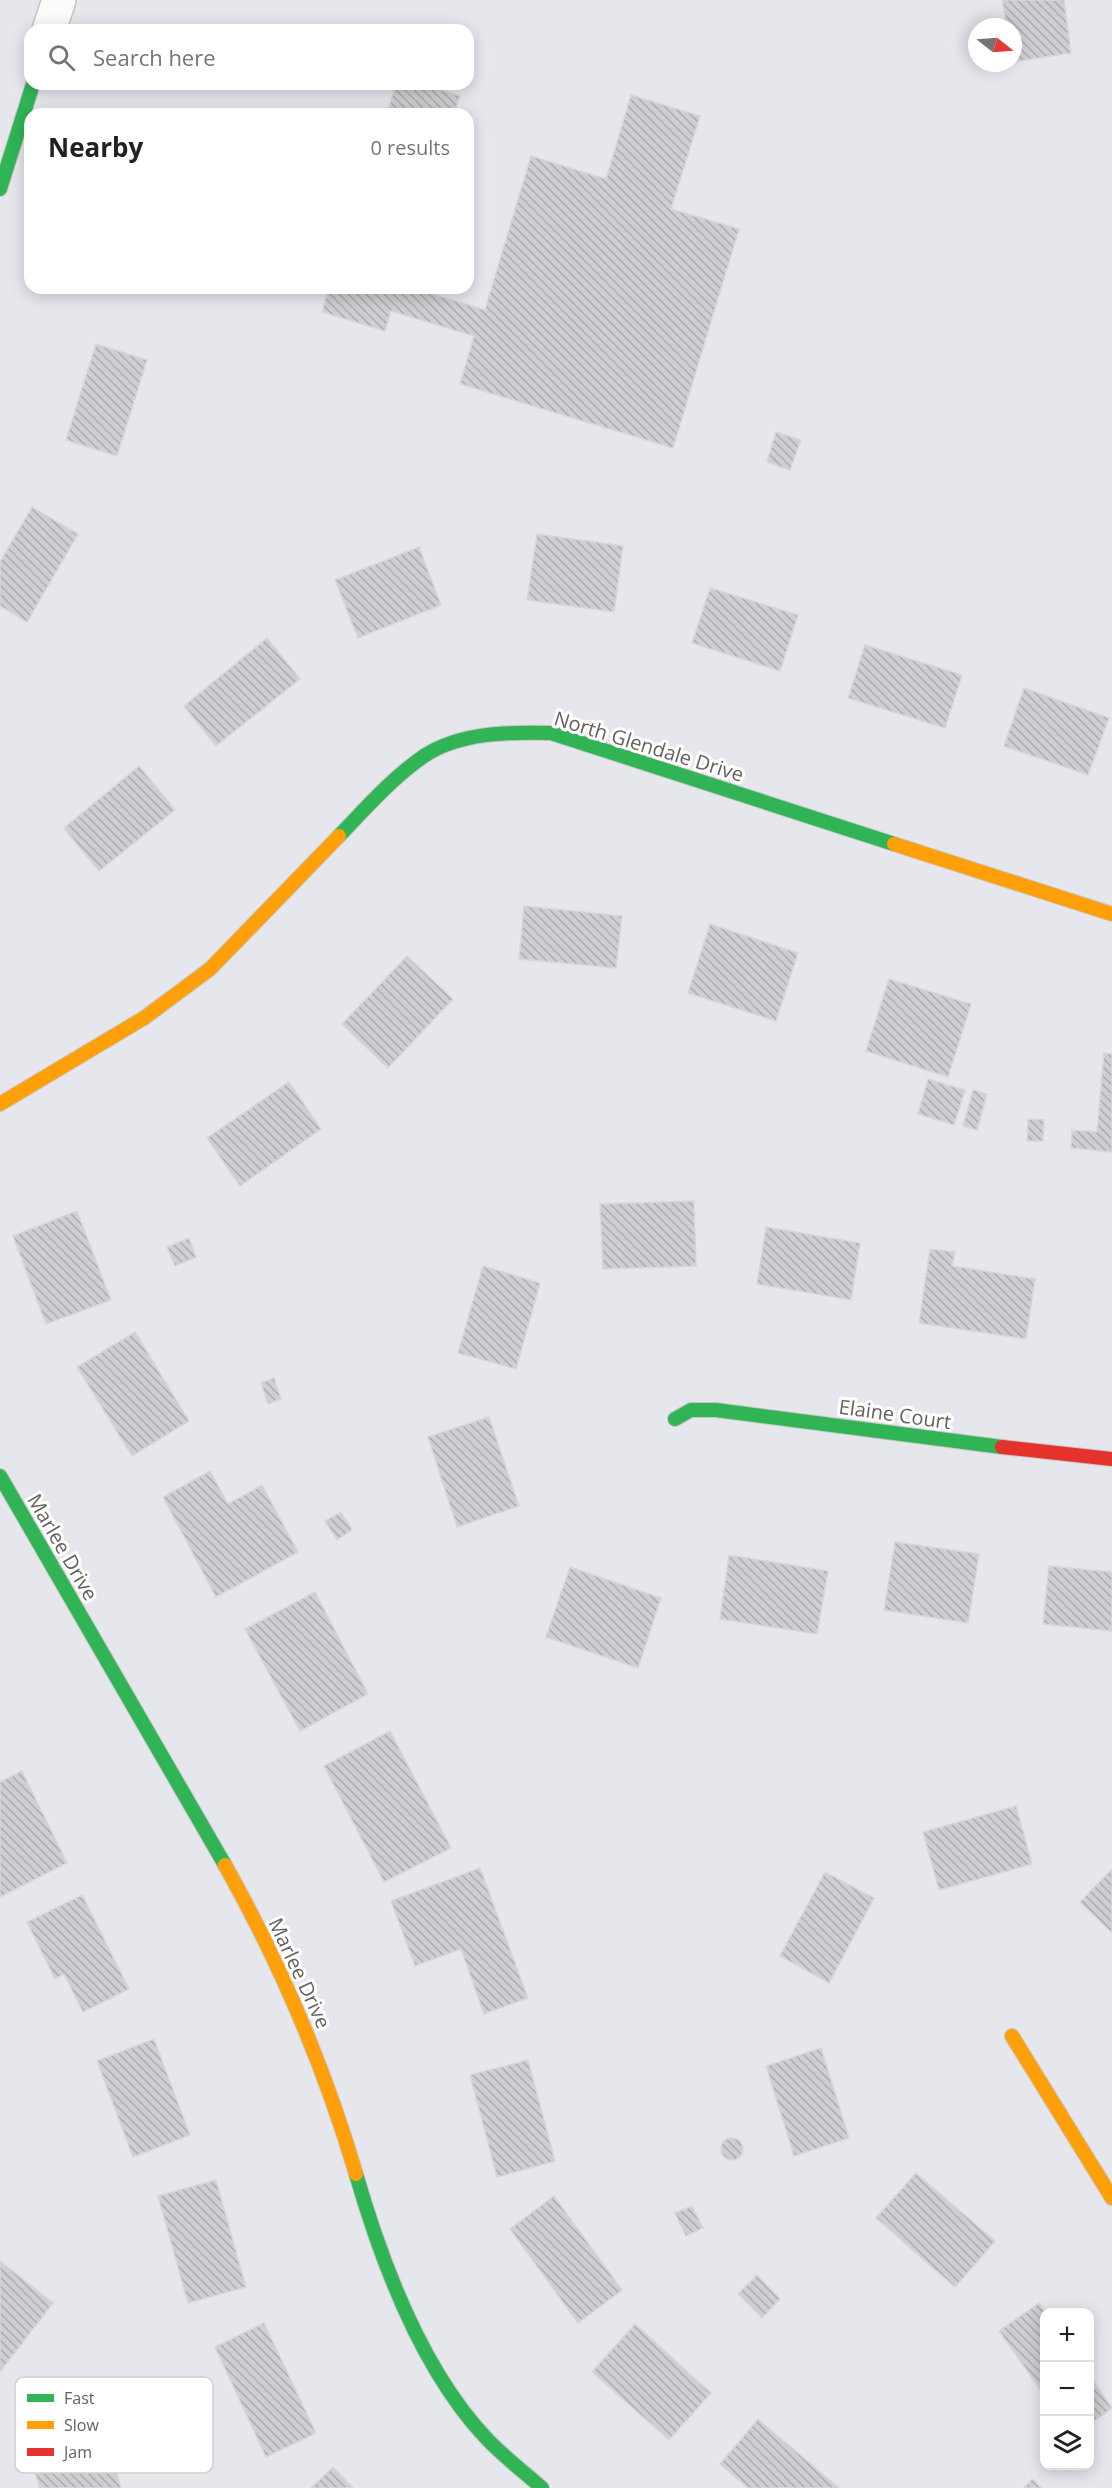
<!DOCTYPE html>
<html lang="en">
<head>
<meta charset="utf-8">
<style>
	body { margin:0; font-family:"Open Sans",sans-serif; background:#f6f6f6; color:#202124 }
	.controls { position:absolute; right:18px; bottom:18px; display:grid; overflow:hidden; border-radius:12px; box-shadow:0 3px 15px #0003 }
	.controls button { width:54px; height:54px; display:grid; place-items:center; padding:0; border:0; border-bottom:2px solid #e0e0e0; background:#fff; color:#202124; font:30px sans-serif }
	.compass { position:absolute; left:968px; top:18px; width:54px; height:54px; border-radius:50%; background:#fff; box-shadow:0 3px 15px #0003; rotate:107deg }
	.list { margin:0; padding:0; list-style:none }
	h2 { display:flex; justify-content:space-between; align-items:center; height:78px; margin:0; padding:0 24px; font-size:26px }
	h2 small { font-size:20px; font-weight:400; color:#757577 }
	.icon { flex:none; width:33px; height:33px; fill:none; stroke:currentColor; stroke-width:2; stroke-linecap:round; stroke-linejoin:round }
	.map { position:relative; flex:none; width:1112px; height:2488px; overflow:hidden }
	.search { position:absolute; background:#fff; box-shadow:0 3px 15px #0003; left:24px; top:24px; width:450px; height:66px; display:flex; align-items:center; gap:15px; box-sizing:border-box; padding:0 21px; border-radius:18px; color:#757577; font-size:22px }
	.panel { position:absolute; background:#fff; box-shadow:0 3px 15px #0003; left:24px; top:108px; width:450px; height:186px; border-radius:18px }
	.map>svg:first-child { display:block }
	.building { fill:url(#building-back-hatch); stroke:#d6d6dc; stroke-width:1.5 }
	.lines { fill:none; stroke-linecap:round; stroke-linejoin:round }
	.street-casing { stroke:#c5c4c4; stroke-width:36 }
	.fast-casing { stroke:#c8c7c6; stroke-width:16 }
	.slow-casing { stroke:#c8c7c6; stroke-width:16 }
	.jam-casing { stroke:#c8c7c6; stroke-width:16 }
	.street { stroke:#fbfbfc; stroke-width:33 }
	.fast { stroke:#30b455; stroke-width:14 }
	.slow { stroke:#ff9f0a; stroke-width:14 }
	.jam { stroke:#e5322d; stroke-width:14 }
	.labels { text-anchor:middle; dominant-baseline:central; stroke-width:6; stroke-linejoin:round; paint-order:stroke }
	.street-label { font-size:20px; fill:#66625b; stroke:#fff }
	.key { fill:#fff; stroke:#d1d0ce; stroke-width:1.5 }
	.key-label { font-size:16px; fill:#66625b }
</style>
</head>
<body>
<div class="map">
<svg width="1112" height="2488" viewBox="0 0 1112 2488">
	<defs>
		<pattern id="building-back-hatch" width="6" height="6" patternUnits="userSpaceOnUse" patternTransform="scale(1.5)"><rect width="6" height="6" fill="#cfcfd3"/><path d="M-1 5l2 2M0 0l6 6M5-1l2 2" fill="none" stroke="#acabae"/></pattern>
	</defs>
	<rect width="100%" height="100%" fill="#e6e7ed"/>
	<g class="building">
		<polygon points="1002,0 1064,0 1071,53 1013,62 1013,27 1007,27"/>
		<polygon points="396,84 421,84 460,96 454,114 387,114"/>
		<polygon points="631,95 700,116 671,209 739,229 673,448 460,384 474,336 391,311 385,331 322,312 329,288 412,288 485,310 531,156 606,179"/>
		<polygon points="96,344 147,360 117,456 66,440"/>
		<polygon points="776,432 801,440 790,470 767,462"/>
		<polygon points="32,507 78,534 27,622 0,606 0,562"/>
		<polygon points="537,534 623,546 614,612 527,600"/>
		<polygon points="419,547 441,605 358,638 335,580"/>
		<polygon points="710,588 798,615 780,671 692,643"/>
		<polygon points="267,638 300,679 216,746 184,706"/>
		<polygon points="865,645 962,675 945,728 848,698"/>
		<polygon points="1024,688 1109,718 1088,775 1004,746"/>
		<polygon points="139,766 175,810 99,871 64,828"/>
		<polygon points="524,906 622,916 616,968 519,959"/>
		<polygon points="710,924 798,953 776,1021 688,993"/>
		<polygon points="407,956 453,999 388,1068 342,1024"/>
		<polygon points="889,979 971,1004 948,1077 866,1051"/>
		<polygon points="1104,1053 1112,1054 1112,1152 1071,1148 1072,1130 1097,1132"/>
		<polygon points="928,1079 965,1090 954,1125 918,1114"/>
		<polygon points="289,1082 321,1129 240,1186 207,1138"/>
		<polygon points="973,1090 987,1094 977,1130 963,1126"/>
		<polygon points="1028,1119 1044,1120 1043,1141 1027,1141"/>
		<polygon points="694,1201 696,1266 603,1269 600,1204"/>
		<polygon points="77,1211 111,1300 46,1324 13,1236"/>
		<polygon points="766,1227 860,1243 851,1300 757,1284"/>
		<polygon points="189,1238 196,1257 175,1266 167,1247"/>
		<polygon points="930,1249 955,1252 952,1266 1035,1279 1026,1339 919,1323"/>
		<polygon points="483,1266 540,1283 516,1369 458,1353"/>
		<polygon points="135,1332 189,1421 132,1456 77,1367"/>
		<polygon points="274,1378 281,1399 268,1404 261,1383"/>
		<polygon points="489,1417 519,1506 457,1527 428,1437"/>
		<polygon points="210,1471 228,1504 262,1485 298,1552 216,1597 163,1497"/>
		<polygon points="341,1512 352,1530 337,1540 325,1521"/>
		<polygon points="895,1542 979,1554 968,1623 884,1610"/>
		<polygon points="729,1555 828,1571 817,1634 720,1619"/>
		<polygon points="1049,1566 1112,1572 1112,1631 1043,1624"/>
		<polygon points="570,1567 661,1598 638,1668 546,1637"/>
		<polygon points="315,1592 368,1694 300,1731 245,1629"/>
		<polygon points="390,1731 451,1848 384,1882 324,1766"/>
		<polygon points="22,1771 67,1863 0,1897 0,1782"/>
		<polygon points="1016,1806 1032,1864 939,1890 923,1832"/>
		<polygon points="480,1868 528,1998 484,2014 461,1949 415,1966 391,1901"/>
		<polygon points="1112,1869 1112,1933 1080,1902"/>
		<polygon points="825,1872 874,1898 829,1983 780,1956"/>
		<polygon points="82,1895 129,1989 83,2012 64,1974 55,1979 27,1922"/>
		<polygon points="154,2039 190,2135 133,2157 97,2061"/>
		<polygon points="821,2048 849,2138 794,2156 766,2066"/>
		<polygon points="528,2060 555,2161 497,2177 470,2075"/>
		<circle cx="732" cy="2149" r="11"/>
		<polygon points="916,2173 995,2241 955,2287 876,2218"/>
		<polygon points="216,2180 246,2287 188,2303 158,2196"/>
		<polygon points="554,2196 622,2290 578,2323 510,2229"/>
		<polygon points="692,2206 703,2228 686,2236 675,2213"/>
		<polygon points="0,2261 53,2303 0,2372"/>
		<polygon points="757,2275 780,2299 762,2318 738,2294"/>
		<polygon points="1039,2303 1045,2312 1044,2395 999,2331"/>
		<polygon points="264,2323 316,2433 266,2457 215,2347"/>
		<polygon points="635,2324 711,2393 669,2440 592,2372"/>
		<polygon points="1090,2376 1112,2408 1090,2424"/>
		<polygon points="758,2419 839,2488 748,2488 720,2464"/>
		<polygon points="109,2449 121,2488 40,2488 35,2473"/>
		<polygon points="333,2467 353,2488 311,2488"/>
		<polygon points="1032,2479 1042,2488 1024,2488"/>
	</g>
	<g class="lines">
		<g class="street-casing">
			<polyline id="street" points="49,30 59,0"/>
		</g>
		<g class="fast-casing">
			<g id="fast">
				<polyline points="0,189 33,84"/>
				<path d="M339,836C366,808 392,778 424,756C460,732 510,732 551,733L894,844"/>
				<polyline points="675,1419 691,1410 716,1410 1002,1447"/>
				<polyline points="0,1476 225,1865"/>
				<path d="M356,2174C382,2264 422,2371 487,2439C504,2457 524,2472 542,2488"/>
			</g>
		</g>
		<g class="slow-casing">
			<g id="slow">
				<polyline points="894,844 1112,914"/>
				<polyline points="0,1104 144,1018 210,969 339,836"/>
				<path d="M225,1865C280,1963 324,2066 356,2174"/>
				<polyline points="1012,2036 1112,2198"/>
			</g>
		</g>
		<g class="jam-casing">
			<polyline id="jam" points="1002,1447 1112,1459"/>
		</g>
		<use href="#street" class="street"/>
		<use href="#fast" class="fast"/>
		<use href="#slow" class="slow"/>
		<use href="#jam" class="jam"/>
	</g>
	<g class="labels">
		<g class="street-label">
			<text transform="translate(649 746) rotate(17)">North Glendale Drive</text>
			<text transform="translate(895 1414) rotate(8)">Elaine Court</text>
			<text transform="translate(63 1547) rotate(60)">Marlee Drive</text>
			<text transform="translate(300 1973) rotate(65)">Marlee Drive</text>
		</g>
	</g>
	<rect x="15" y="2377" width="198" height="96" rx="9" class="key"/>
	<rect x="27" y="2394" width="27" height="8" fill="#30b455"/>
	<rect x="27" y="2421" width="27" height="8" fill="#ff9f0a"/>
	<rect x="27" y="2448" width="27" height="8" fill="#e5322d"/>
	<g class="key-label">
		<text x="64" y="2404">Fast</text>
		<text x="64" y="2431">Slow</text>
		<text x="64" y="2458">Jam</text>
	</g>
</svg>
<div class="controls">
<button>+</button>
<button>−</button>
<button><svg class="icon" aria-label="layers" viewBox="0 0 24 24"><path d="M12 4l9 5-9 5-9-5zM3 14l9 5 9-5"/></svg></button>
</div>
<svg class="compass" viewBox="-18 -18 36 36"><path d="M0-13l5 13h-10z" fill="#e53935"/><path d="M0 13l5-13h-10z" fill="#757577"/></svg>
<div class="search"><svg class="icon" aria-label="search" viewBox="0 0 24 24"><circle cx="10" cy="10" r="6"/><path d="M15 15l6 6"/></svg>Search here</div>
<section class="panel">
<h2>Nearby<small>0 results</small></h2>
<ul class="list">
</ul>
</section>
</div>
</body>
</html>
